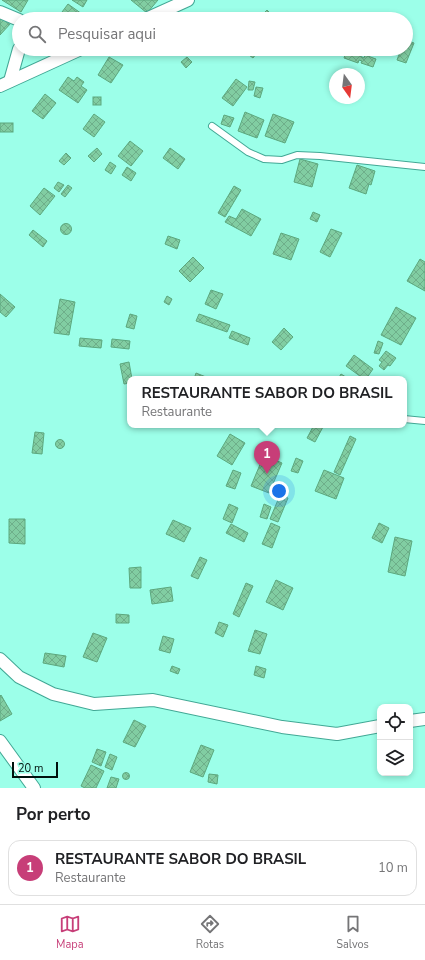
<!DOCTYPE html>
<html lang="pt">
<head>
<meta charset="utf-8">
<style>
	body { margin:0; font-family:"Nunito Sans",sans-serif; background:#f6f6f6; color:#202124 }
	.controls { position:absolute; right:12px; bottom:12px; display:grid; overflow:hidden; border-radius:8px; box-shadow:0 2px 6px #0003 }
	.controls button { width:36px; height:36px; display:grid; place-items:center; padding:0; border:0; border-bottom:1px solid #e0e0e0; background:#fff; color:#202124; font:20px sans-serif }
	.compass { position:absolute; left:329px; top:68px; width:36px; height:36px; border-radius:50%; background:#fff; box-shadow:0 2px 6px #0003; rotate:166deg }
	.scale { position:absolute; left:12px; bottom:10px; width:46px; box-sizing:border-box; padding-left:4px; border:2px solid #00100c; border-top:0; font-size:11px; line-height:14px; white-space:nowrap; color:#00100c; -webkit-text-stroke:3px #9cffe9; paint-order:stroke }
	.you { position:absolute; left:279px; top:491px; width:14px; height:14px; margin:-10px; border:3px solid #fff; border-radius:50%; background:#1a73e8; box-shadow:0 0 0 6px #1a73e833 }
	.badge { display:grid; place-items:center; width:26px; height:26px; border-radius:50%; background:#c73e78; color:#fff; font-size:13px; font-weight:700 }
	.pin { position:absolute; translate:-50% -33px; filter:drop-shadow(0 1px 2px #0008) }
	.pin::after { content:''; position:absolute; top:21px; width:14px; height:12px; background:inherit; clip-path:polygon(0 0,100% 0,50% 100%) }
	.popup { position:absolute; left:127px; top:376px; width:280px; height:52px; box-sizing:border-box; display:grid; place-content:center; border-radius:8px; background:#fff; filter:drop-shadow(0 1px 3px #0005); font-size:13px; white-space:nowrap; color:#757577 }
	.popup b { font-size:15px; color:#202124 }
	.popup::after { content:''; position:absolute; left:50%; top:100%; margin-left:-8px; border:8px solid transparent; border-top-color:#fff }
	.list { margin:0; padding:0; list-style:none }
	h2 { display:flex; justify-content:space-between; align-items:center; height:52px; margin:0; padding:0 16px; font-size:17px }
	h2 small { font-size:13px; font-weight:400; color:#757577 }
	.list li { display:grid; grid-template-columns:26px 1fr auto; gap:12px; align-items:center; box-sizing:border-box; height:56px; margin:0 8px 8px; padding:0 8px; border:1px solid #e0e0e0; border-radius:12px }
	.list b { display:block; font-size:15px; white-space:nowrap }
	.list p { margin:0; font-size:13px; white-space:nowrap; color:#757577 }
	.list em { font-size:13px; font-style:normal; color:#757577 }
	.icon { flex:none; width:22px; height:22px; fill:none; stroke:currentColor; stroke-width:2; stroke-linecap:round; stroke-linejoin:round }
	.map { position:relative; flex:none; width:425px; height:788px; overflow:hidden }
	.search { position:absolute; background:#fff; box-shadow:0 2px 6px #0003; left:12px; right:12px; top:12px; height:44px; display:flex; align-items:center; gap:10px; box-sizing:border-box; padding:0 14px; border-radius:22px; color:#757577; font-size:15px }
	.sheet { height:116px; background:#fff }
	nav { display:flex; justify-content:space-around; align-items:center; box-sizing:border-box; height:56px; border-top:1px solid #e0e0e0; background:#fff; font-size:11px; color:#757577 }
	nav a { display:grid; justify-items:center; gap:2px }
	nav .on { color:#c73e78 }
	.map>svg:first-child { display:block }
	.building { fill:url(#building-cross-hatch); stroke:#5ca87e }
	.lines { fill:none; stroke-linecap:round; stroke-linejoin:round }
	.service-casing { stroke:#42a895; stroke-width:8 }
	.minor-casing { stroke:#42a895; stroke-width:14 }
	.service { stroke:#fff; stroke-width:6 }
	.minor { stroke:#fff; stroke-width:12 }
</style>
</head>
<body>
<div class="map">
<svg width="425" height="788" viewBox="0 0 425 788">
	<defs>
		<pattern id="building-cross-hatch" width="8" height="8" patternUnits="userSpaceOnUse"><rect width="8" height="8" fill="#81cda2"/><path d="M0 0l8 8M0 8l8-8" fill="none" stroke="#6eaf8a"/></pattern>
	</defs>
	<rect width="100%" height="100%" fill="#9cffe9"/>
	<g class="building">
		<polygon points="2,0 28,0 21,12"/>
		<polygon points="72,0 87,0 83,7"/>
		<polygon points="131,0 158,0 147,13"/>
		<polygon points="68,4 89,19 73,19 62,12"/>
		<polygon points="267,10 271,14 266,19 264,19 261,16"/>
		<polygon points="3,16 11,23 0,35 0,19"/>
		<polygon points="406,40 414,43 406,63 397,60 401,49 406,49"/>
		<polygon points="155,49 166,49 161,54"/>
		<polygon points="241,49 258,49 259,50 253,58"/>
		<polygon points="347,49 361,54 360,56 364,58 365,55 376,59 373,67 361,63 362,61 359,60 358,63 344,58"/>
		<polygon points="374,49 381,49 379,54 373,51"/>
		<polygon points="109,57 123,65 111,83 98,75"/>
		<polygon points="187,57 192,62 186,68 181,62"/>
		<polygon points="68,77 74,81 77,77 84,82 81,86 87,90 78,103 59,90"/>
		<polygon points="236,79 247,87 233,106 222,98"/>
		<polygon points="249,81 255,82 253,90 248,90"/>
		<polygon points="256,87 263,88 260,98 254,96"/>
		<polygon points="45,94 56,103 43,119 32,111"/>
		<rect x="93" y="97" width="8" height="8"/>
		<polygon points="245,112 264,120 257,138 238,131"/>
		<polygon points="94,114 105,122 94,137 83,129"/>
		<polygon points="273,114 294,122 285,143 265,136"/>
		<polygon points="224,115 234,118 230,127 221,124"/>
		<rect x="0" y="123" width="13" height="9"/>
		<polygon points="130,141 143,151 131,166 118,156"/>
		<polygon points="97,148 102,154 94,162 88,156"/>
		<polygon points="170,148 185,159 178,169 163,158"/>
		<polygon points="66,153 71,158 64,165 59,161"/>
		<polygon points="300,159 318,164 312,187 294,182"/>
		<polygon points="110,162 116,166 111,174 105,170"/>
		<polygon points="357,165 375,171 371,185 369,184 366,194 349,188"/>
		<polygon points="127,167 136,173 131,181 122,175"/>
		<polygon points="58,182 64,185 59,192 54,188"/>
		<polygon points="68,185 72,188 65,197 61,194"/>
		<polygon points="234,186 241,190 225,217 218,213"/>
		<polygon points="44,188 55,196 40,215 30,206"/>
		<polygon points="242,209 261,219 251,236 225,222 229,216 236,219"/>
		<polygon points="313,212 320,215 317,222 310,219"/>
		<circle cx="66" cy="229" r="5.5"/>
		<polygon points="331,229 342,233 330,257 320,252"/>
		<polygon points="33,230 47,241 43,247 29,235"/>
		<polygon points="281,233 299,239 291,260 273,254"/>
		<polygon points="168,236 180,240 177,249 165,244"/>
		<polygon points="193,257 204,268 190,282 179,271"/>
		<polygon points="420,259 425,262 425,291 407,281"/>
		<polygon points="211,290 223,294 216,309 205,304"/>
		<polygon points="0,294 15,307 6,317 0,312"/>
		<polygon points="167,296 172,299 169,305 164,302"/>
		<polygon points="60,299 75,302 69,335 54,333"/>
		<polygon points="396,307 416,318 401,345 381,335"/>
		<polygon points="130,314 137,316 134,329 126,327"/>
		<polygon points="199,314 230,325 227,332 196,321"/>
		<polygon points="284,328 293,337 281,350 272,342"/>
		<polygon points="232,331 250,338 248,345 229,338"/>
		<polygon points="80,338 102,340 101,348 79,346"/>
		<polygon points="112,339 130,341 129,349 111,347"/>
		<polygon points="378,341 383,343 379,354 374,353"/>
		<polygon points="386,351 396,358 390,366 388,365 384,370 379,366 382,362 379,360"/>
		<polygon points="354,355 373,369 366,379 364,379 346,366"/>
		<polygon points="129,362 132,379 130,379 130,383 124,384 120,364"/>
		<polygon points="196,373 211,379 194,379"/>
		<polygon points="341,374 349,379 338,379"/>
		<polygon points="314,425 324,425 315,442 307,438"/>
		<polygon points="35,432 44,433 42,454 32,453"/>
		<polygon points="230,434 245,443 232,465 217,456"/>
		<polygon points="350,436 356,439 340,475 334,472"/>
		<circle cx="60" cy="444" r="4.5"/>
		<polygon points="264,455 282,463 269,493 251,486"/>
		<polygon points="296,458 303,461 298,473 291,471"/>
		<polygon points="233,470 241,473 235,489 226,486"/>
		<polygon points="324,470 344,478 336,499 315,491"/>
		<polygon points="280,495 288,498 278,522 270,519"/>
		<polygon points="229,504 238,508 232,523 223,519"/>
		<polygon points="264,504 271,507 267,519 260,517"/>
		<polygon points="9,519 25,519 25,544 9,543"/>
		<polygon points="173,520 191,528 184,542 166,534"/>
		<polygon points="271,523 280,527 272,548 262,544"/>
		<polygon points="379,523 389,528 382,543 372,538"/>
		<polygon points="231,524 248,533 244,542 226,533"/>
		<polygon points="395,537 412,541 405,576 388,572"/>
		<polygon points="200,557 207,560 198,579 191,576"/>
		<polygon points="141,567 141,588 130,588 129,568"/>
		<polygon points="276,580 293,588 283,610 266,602"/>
		<polygon points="246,583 253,586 239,617 233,614"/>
		<polygon points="171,587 173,601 152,604 150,590"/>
		<polygon points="116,614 129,615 129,623 116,623"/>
		<polygon points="219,622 228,625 223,637 215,633"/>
		<polygon points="255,630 267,634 260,654 248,651"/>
		<polygon points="93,633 107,638 97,662 83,657"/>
		<polygon points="163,636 174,639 170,653 159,650"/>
		<polygon points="45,653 66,656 64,667 43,663"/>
		<polygon points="172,666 180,669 178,674 170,671"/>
		<polygon points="256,666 266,669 264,678 254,675"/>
		<polygon points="1,695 12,714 0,721 0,696"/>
		<polygon points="134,720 146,726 135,747 123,742"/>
		<polygon points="201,745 214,750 203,777 190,772"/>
		<polygon points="97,749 106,752 101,766 92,762"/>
		<polygon points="110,754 117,757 112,770 105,767"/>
		<polygon points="91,765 104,771 96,788 85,788 81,786"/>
		<circle cx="126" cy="776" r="3.5"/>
		<polygon points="209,774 218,775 217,784 208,782"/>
		<polygon points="111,777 119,779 116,788 107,788"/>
	</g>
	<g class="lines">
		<g class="service-casing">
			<g id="service">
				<polyline points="212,126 248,152 264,159 282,160 297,155 320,156 425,167"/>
				<polyline points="404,419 425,421"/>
			</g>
		</g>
		<g class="minor-casing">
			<g id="minor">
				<polyline points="0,12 19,20"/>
				<polyline points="146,19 188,0"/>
				<polyline points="10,81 19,49"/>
				<polyline points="0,86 81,49"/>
				<polyline points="0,659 19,677 53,694 94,704 153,700 282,727 337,734 380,726"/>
				<polyline points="410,721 425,719"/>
				<polyline points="0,741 34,788"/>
			</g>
		</g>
		<use href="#service" class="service"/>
		<use href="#minor" class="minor"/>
	</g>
</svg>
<div class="controls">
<button><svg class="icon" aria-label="locate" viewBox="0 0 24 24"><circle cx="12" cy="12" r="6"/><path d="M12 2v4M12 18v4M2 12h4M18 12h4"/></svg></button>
<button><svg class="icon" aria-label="layers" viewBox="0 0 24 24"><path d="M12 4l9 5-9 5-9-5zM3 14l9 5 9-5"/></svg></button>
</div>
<svg class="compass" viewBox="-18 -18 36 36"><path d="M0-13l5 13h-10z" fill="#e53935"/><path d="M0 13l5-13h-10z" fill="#757577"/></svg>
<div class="scale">20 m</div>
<div class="you"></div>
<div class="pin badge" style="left:267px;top:474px">1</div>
<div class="popup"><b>RESTAURANTE SABOR DO BRASIL</b>Restaurante</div>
<div class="search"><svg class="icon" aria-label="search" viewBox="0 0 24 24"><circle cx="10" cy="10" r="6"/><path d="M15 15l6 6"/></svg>Pesquisar aqui</div>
</div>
<section class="sheet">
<h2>Por perto<small></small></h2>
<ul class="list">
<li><span class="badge">1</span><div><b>RESTAURANTE SABOR DO BRASIL</b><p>Restaurante</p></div><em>10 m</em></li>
</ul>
</section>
<nav>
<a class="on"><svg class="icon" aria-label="map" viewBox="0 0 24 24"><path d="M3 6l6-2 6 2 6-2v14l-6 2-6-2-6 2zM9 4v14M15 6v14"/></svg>Mapa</a>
<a><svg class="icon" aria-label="directions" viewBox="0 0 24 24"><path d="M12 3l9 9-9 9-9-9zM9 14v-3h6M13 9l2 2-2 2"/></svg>Rotas</a>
<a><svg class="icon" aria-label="saved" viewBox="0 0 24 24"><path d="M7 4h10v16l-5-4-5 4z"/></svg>Salvos</a>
</nav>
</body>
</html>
